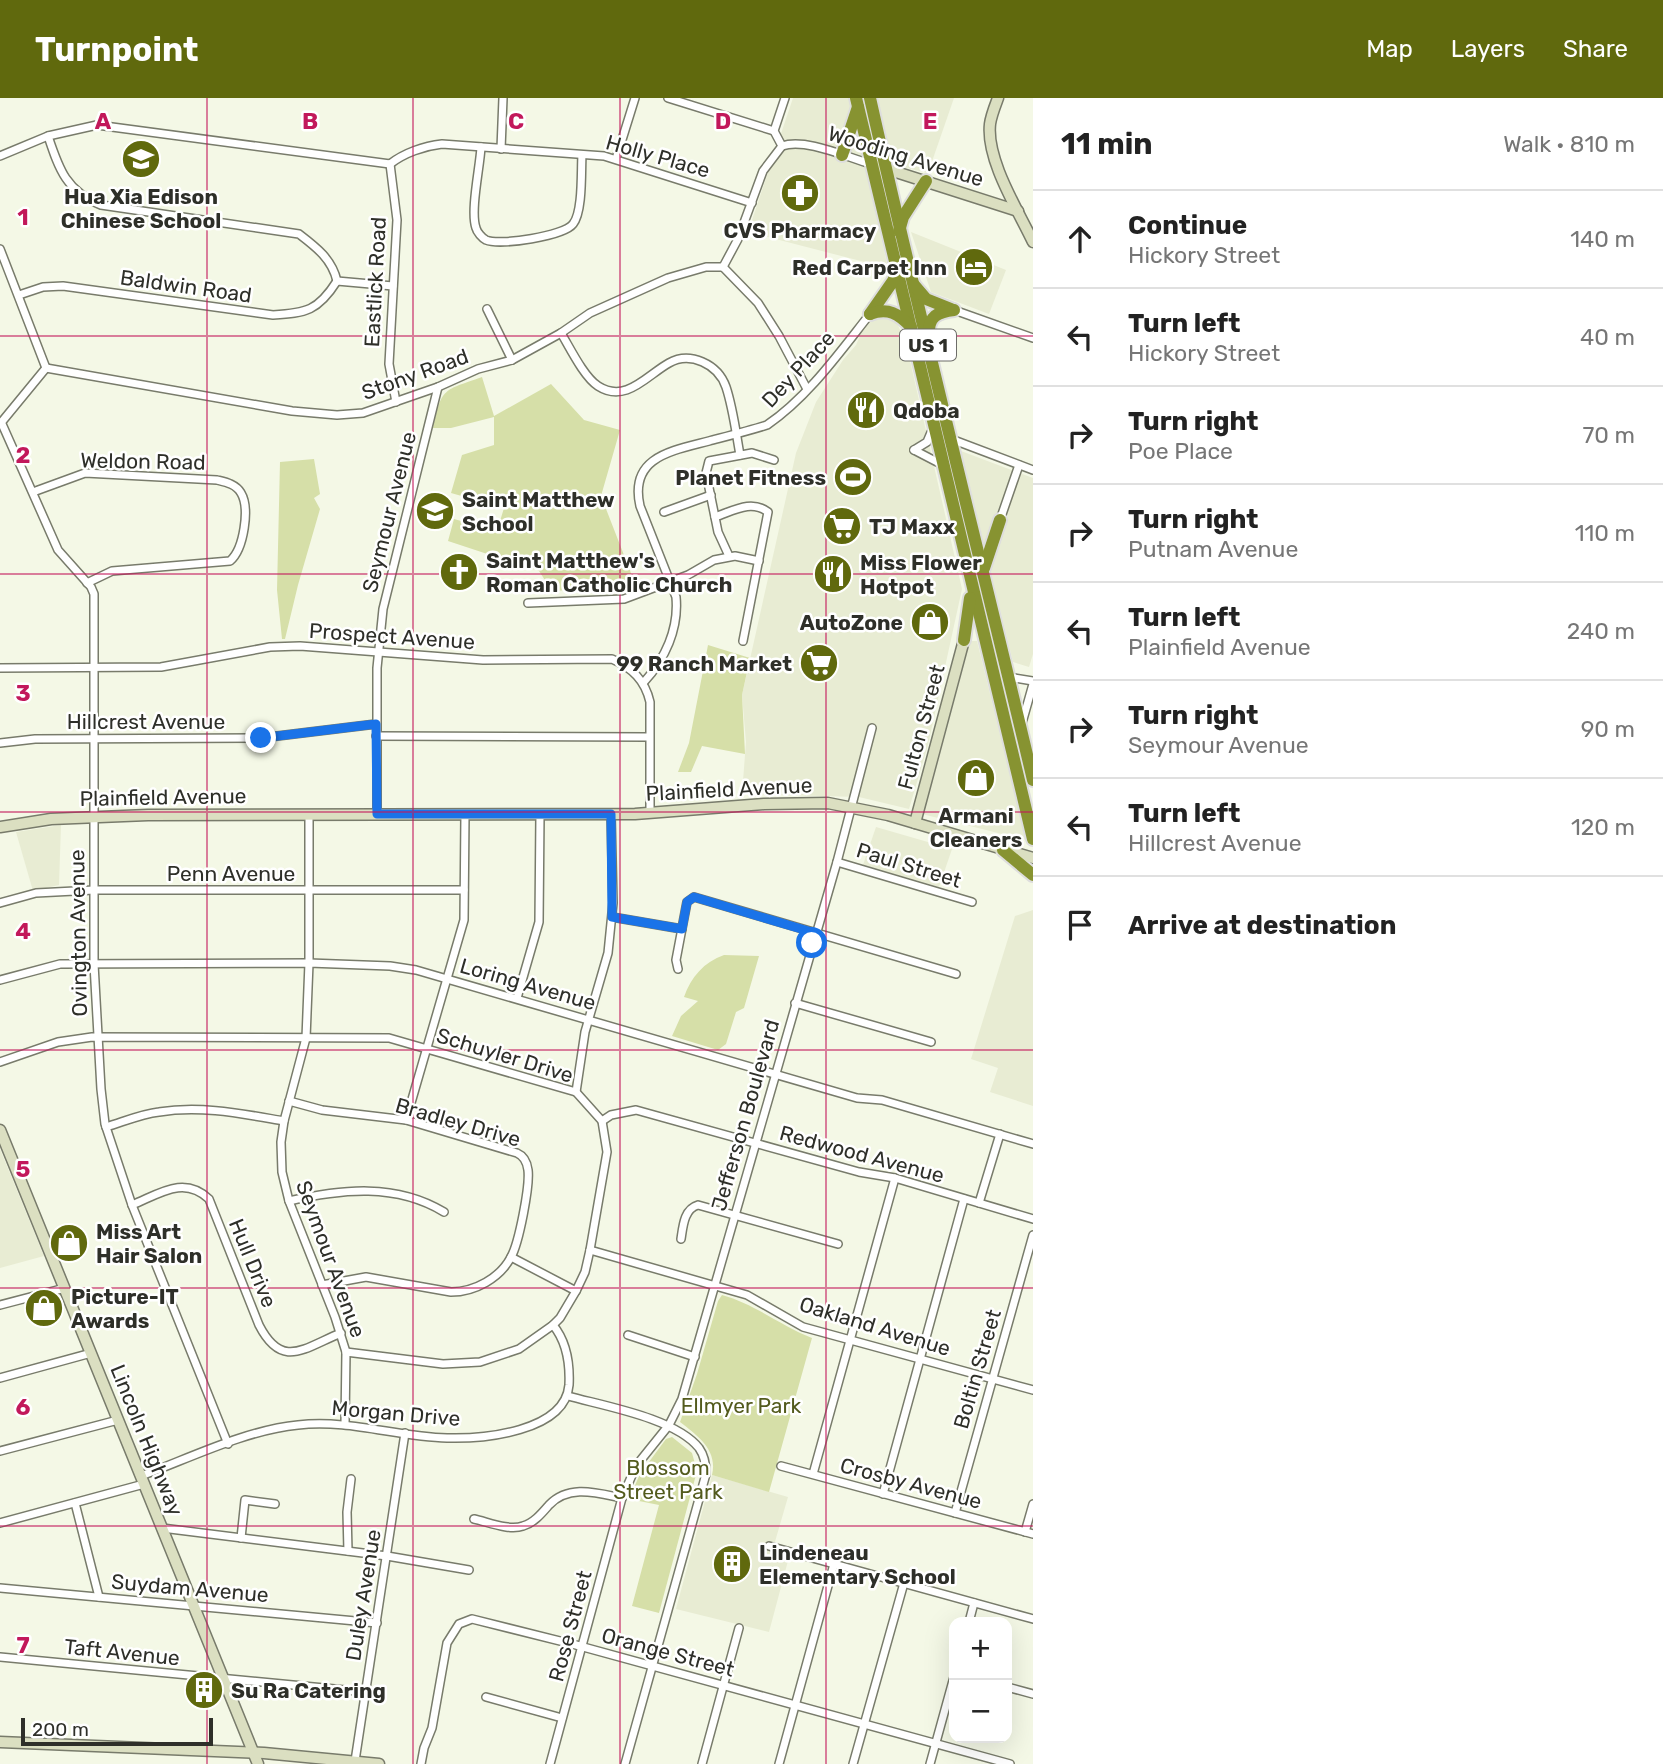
<!DOCTYPE html>
<html lang="en">
<head>
<meta charset="utf-8">
<style>
	body { margin:0; font-family:Rubik,sans-serif; background:#f6f6f6; color:#222 }
	.controls { position:absolute; right:21px; bottom:21px; display:grid; overflow:hidden; border-radius:14px; box-shadow:0 7px 28px #0002 }
	.controls button { width:63px; height:63px; display:grid; place-items:center; padding:0; border:0; border-bottom:2px solid #e0e0e0; background:#fff; color:#222; font:35px sans-serif }
	.scale { position:absolute; left:21px; bottom:18px; width:192px; box-sizing:border-box; padding-left:7px; border:4px solid #2e2f29; border-top:0; font-size:19px; line-height:24px; white-space:nowrap; color:#2e2f29; -webkit-text-stroke:5px #fff; paint-order:stroke }
	.stop { position:absolute; width:21px; height:21px; margin:-16px; border:5px solid #1a73e8; border-radius:50%; background:#fff }
	.stop.end { background:#1a73e8; border-color:#fff; box-shadow:0 2px 7px #0008 }
	.list { margin:0; padding:0; list-style:none }
	h2 { display:flex; justify-content:space-between; align-items:center; height:91px; margin:0; padding:0 28px; font-size:30px }
	h2 small { font-size:23px; font-weight:400; color:#767676 }
	.list li { display:grid; grid-template-columns:46px 1fr auto; gap:21px; align-items:center; box-sizing:border-box; height:98px; padding:0 28px; border-top:2px solid #e0e0e0 }
	.list b { display:block; font-size:26px; white-space:nowrap }
	.list p { margin:0; font-size:23px; white-space:nowrap; color:#767676 }
	.list em { font-size:23px; font-style:normal; color:#767676 }
	.icon { flex:none; width:38px; height:38px; fill:none; stroke:currentColor; stroke-width:2; stroke-linecap:round; stroke-linejoin:round }
	.map { position:relative; flex:none; width:1033px; height:1666px; overflow:hidden }
	header { display:flex; align-items:center; gap:42px; box-sizing:border-box; height:98px; padding:0 35px; background:#60690d; color:#fff }
	header strong { font-size:33px }
	nav { display:flex; gap:38px; margin-inline-start:auto; font-size:24px }
	main { display:flex }
	aside { flex:1; background:#fff }
	.map>svg:first-child { display:block }
	.built { fill:#e8ecd3 }
	.green { fill:#d6dfa8 }
	.lines { fill:none; stroke-linecap:round; stroke-linejoin:round }
	.street-casing { stroke:#787b6b; stroke-width:10 }
	.secondary-casing { stroke:#787b6b; stroke-width:13 }
	.highway-casing { stroke:#dededd; stroke-width:16 }
	.street { stroke:#fff; stroke-width:7 }
	.secondary { stroke:#dbdfc1; stroke-width:10 }
	.highway { stroke:#879331; stroke-width:12 }
	.route { stroke:#1a73e8; stroke-width:9 }
	.grid { fill:none; stroke:#c2185b; stroke-width:2; stroke-opacity:0.55 }
	.labels { text-anchor:middle; dominant-baseline:central; stroke-width:5; stroke-linejoin:round; paint-order:stroke }
	.shield { fill:#fff; stroke:#6d6d69; stroke-width:2 }
	.shield-label { font-size:19px; font-weight:bold; fill:#2e2f29 }
	.street-label { font-size:21px; fill:#2e2f29; stroke:#fff }
	.poi-label { font-size:21px; font-weight:bold; fill:#2e2f29; stroke:#fff; text-anchor:start }
	.park-label { font-size:21px; fill:#535b1d; stroke:#fff }
	.grid-label { font-size:23px; text-anchor:middle; font-weight:bold; fill:#c2185b; stroke:#fff; stroke-width:5; stroke-linejoin:round; paint-order:stroke }
</style>
</head>
<body>
<header>
<strong>Turnpoint</strong>
<nav><a>Map</a><a>Layers</a><a>Share</a></nav>
</header>
<main>
<div class="map">
<svg width="1033" height="1666" viewBox="0 0 1033 1666">
	<rect width="100%" height="100%" fill="#f4f8e6"/>
	<g class="built">
		<polygon points="793,0 850,0 888,170 748,134"/>
		<polygon points="876,0 954,0 928,75 894,67"/>
		<polygon points="911,134 1006,172 989,216 931,194"/>
		<polygon points="884,217 896,223 906,245 962,491 928,647 909,711 859,699 742,696 746,644 742,597 796,355 816,304 843,262 856,247 862,233 869,224 875,219"/>
		<polygon points="961,353 1033,380 1033,556 1029,569 1013,564"/>
		<polygon points="969,543 977,543 1026,742 922,716"/>
		<polygon points="61,727 59,787 33,793 16,734"/>
		<polygon points="876,729 952,751 939,789 863,767"/>
		<polygon points="1033,812 1033,1008 990,994 998,970 971,961 1015,818"/>
		<polygon points="0,1051 44,1158 0,1170"/>
		<polygon points="712,1377 788,1399 772,1454 789,1459 769,1534 676,1511"/>
	</g>
	<g class="green">
		<path d="M482,279L494,318L551,286L584,322L620,332L601,398L636,488L552,493L539,473L448,443L454,421L497,433L504,410L451,395L462,357L494,347V319L451,330H433C442,289 443,293 482,279Z"/>
		<polygon points="314,361 320,396 314,400 320,411 298,487 285,541 282,541 277,492 280,364"/>
		<polygon points="708,547 750,560 742,597 745,656 702,648 691,674 678,674 689,645"/>
		<path d="M724,857L759,858L744,910L736,914L726,946L718,952L672,938L681,918L698,903L684,899C691,879 704,864 724,857Z"/>
		<path d="M722,1197C755,1206 781,1228 812,1240L769,1394L712,1377C718,1352 698,1338 680,1324L697,1276L718,1203Z"/>
		<polygon points="672,1339 692,1355 697,1373 659,1515 632,1508 659,1407 629,1401 640,1376 666,1341"/>
	</g>
	<g class="lines">
		<g class="street-casing">
			<g id="street">
				<polyline points="668,0 774,33"/>
				<path d="M48,38C59,71 66,93 101,107L299,136C316,149 332,161 337,183"/>
				<path d="M782,48C806,40 846,59 871,66"/>
				<path d="M481,49C480,69 470,113 476,130C477,134 482,140 486,142C500,148 564,138 573,126C583,114 581,73 582,57"/>
				<polyline points="501,51 503,0"/>
				<polyline points="0,58 48,38 97,27 390,66"/>
				<polyline points="616,61 635,0"/>
				<path d="M390,66C404,55 424,48 442,46L604,58L752,105"/>
				<polyline points="390,66 397,122 389,266 396,304"/>
				<polyline points="0,151 46,270"/>
				<polyline points="723,169 738,141 763,73 782,48 774,33 785,0"/>
				<polyline points="723,169 758,205 779,238 807,291"/>
				<polyline points="337,183 393,188"/>
				<path d="M19,197L43,189L63,188L273,217C306,215 318,213 337,183"/>
				<polyline points="487,211 512,262"/>
				<polyline points="954,212 1033,240"/>
				<path d="M561,235C570,250 584,279 598,288C626,306 647,277 669,265C690,253 718,266 726,289C733,310 736,335 740,357"/>
				<polyline points="46,270 292,313 337,317 363,315 438,289 478,271 512,262 561,235 590,215 668,180 706,169 723,169"/>
				<polyline points="0,326 46,270"/>
				<polyline points="2,326 58,452 91,489 94,496 94,866 101,991 105,1026 132,1107 228,1346"/>
				<polyline points="951,341 1033,372"/>
				<polyline points="914,352 939,365 943,370"/>
				<polyline points="914,352 927,344 933,330"/>
				<path d="M33,394L85,375L217,382C225,384 236,386 241,395C250,410 244,451 230,463L112,473L87,485"/>
				<polyline points="664,414 711,397"/>
				<path d="M715,419C733,413 751,401 768,414L743,543"/>
				<polyline points="1000,422 1019,367"/>
				<polyline points="729,458 718,434 706,375 709,363 752,355 774,362"/>
				<polyline points="528,505 624,501 688,477 714,462 735,458 759,463"/>
				<path d="M0,570L161,569L270,549L300,548L483,562L612,561C632,570 645,582 650,604V715"/>
				<polyline points="1008,579 1033,583"/>
				<path d="M644,584C665,561 679,531 676,499L640,408C629,359 671,353 709,343C728,338 748,333 767,327C808,299 839,255 870,216"/>
				<polyline points="1022,625 1033,586"/>
				<polyline points="376,638 648,639"/>
				<polyline points="0,645 35,641 261,640 376,626"/>
				<polyline points="309,717 309,865 306,940 284,1023 281,1044 282,1074 289,1103 335,1219 346,1254 345,1326"/>
				<polyline points="377,717 377,570 383,511 438,289"/>
				<polyline points="837,764 972,804"/>
				<polyline points="0,805 36,795 94,792 464,792"/>
				<polyline points="612,819 682,831"/>
				<polyline points="678,871 676,862 687,804 694,799 956,876"/>
				<polyline points="0,882 60,866 309,865 390,868 416,872 857,1000 882,1002 1033,1046"/>
				<polyline points="517,900 539,824 540,716"/>
				<polyline points="795,905 931,944"/>
				<polyline points="0,964 58,944 92,939 389,940 576,994 602,1023 607,1054 590,1152 585,1174 576,1193 560,1220 553,1227 519,1251 480,1264 443,1266 346,1254"/>
				<polyline points="576,994 585,934 608,855 613,805 611,716"/>
				<path d="M289,1003L322,1012L406,1022L517,1055C524,1058 527,1064 528,1072C530,1088 519,1145 511,1159C500,1180 475,1194 451,1194L366,1179L322,1187"/>
				<polyline points="406,1022 464,822 465,716"/>
				<polyline points="602,1023 611,1017 636,1012 859,1074 895,1080 1033,1121"/>
				<path d="M106,1029C123,1024 141,1016 159,1014C201,1007 243,1016 284,1023"/>
				<path d="M289,1103C342,1091 396,1085 444,1114"/>
				<polyline points="979,1105 1000,1036"/>
				<path d="M132,1107C159,1096 184,1077 209,1101L259,1227C282,1272 304,1250 341,1235"/>
				<path d="M681,1141C683,1128 684,1111 698,1107L838,1146"/>
				<polyline points="590,1152 747,1197 803,1229 1033,1292"/>
				<polyline points="511,1159 576,1193"/>
				<polyline points="0,1207 65,1190"/>
				<polyline points="628,1237 695,1259"/>
				<polyline points="0,1280 91,1255"/>
				<path d="M568,1298C604,1308 675,1320 699,1350C704,1357 706,1367 706,1376L625,1666"/>
				<polyline points="0,1353 118,1322"/>
				<polyline points="781,1368 1033,1436"/>
				<polyline points="813,1376 895,1080"/>
				<path d="M141,1378C190,1360 246,1332 298,1327C349,1321 397,1339 447,1340C483,1341 565,1334 569,1287C570,1266 567,1244 553,1227"/>
				<polyline points="883,1396 964,1101"/>
				<polyline points="75,1405 99,1499"/>
				<polyline points="955,1415 1033,1137"/>
				<path d="M474,1421C488,1424 509,1433 523,1428C534,1425 542,1415 549,1407C569,1386 597,1395 622,1400"/>
				<polyline points="0,1425 144,1386"/>
				<polyline points="162,1430 387,1458 469,1472"/>
				<polyline points="1025,1434 1033,1406"/>
				<polyline points="241,1440 245,1402 275,1406"/>
				<polyline points="769,1448 1033,1521"/>
				<polyline points="348,1453 347,1414 351,1381"/>
				<polyline points="0,1490 377,1525"/>
				<polyline points="969,1524 974,1505"/>
				<polyline points="0,1559 366,1594"/>
				<polyline points="1007,1589 1033,1596"/>
				<polyline points="486,1599 562,1620"/>
				<polyline points="355,1663 405,1335"/>
				<polyline points="421,1666 424,1650 432,1630 447,1545 459,1526 472,1521 576,1547 1010,1666"/>
				<polyline points="550,1666 622,1400 636,1368 669,1327 682,1301 837,764 872,630"/>
				<polyline points="702,1666 739,1530"/>
				<polyline points="779,1666 834,1466"/>
				<polyline points="853,1666 904,1485"/>
				<polyline points="930,1666 954,1579"/>
			</g>
		</g>
		<g class="secondary-casing">
			<g id="secondary">
				<path d="M998,0C995,8 991,18 990,26C986,62 1018,112 1033,144"/>
				<polyline points="871,66 1018,113"/>
				<polyline points="915,725 964,542"/>
				<polyline points="0,729 51,721 148,717 635,716 764,706 828,705 888,717 1033,760"/>
				<polyline points="0,1032 258,1666"/>
				<polyline points="0,1644 264,1655 379,1666"/>
			</g>
		</g>
		<g class="highway-casing">
			<g id="highway">
				<polyline points="856,0 1033,741"/>
				<path d="M870,0C921,228 979,454 1033,682"/>
				<polyline points="842,57 858,9"/>
				<polyline points="899,133 903,119 926,83"/>
				<polyline points="914,187 926,201 951,211"/>
				<polyline points="870,216 893,183 898,171"/>
				<path d="M870,216C888,209 899,216 911,229"/>
				<path d="M929,236C928,218 938,214 954,212"/>
				<polyline points="984,470 1000,422"/>
				<polyline points="964,542 970,500"/>
				<polyline points="1003,752 1033,777"/>
			</g>
		</g>
		<use href="#street" class="street"/>
		<use href="#secondary" class="secondary"/>
		<use href="#highway" class="highway"/>
	</g>
	<g class="lines">
		<polyline class="route" points="261,640 376,626 377,716 611,716 612,819 682,831 687,804 694,799 815,835 812,845"/>
	</g>
	<path class="grid" d="M207,0V1666M413,0V1666M620,0V1666M826,0V1666M0,238H1033M0,476H1033M0,714H1033M0,952H1033M0,1190H1033M0,1428H1033"/>
	<defs>
		<g id="school-disc" transform="scale(2.0125)"><circle r="9.5" fill="#60690d" stroke="#fff"/><path d="M0-5L7-2L0 1L-7-2ZM-4 1L0 2.5L4 1V4Q0 6-4 4Z" fill="#fff"/></g>
		<g id="pharmacy-disc" transform="scale(2.0125)"><circle r="9.5" fill="#60690d" stroke="#fff"/><path d="M-2-6h4v4h4v4h-4v4h-4v-4h-4v-4h4Z" fill="#fff"/></g>
		<g id="hotel-disc" transform="scale(2.0125)"><circle r="9.5" fill="#60690d" stroke="#fff"/><path d="M-6-4.5h1.5V1H6V5H4.5V3h-9V5H-6ZM-4 0a1.8 1.8 0 1 1 3.6 0ZM.5 0V-2.5h3Q6-2.5 6 0Z" fill="#fff"/></g>
		<g id="restaurant-disc" transform="scale(2.0125)"><circle r="9.5" fill="#60690d" stroke="#fff"/><path d="M-5-6h1v4h1v-4h1v4h1v-4h1v5L-1.5 .5V6h-2V.5L-5-1ZM5-6V6H3V1.5H1.5Q1.5-4 5-6Z" fill="#fff"/></g>
		<g id="stadium-disc" transform="scale(2.0125)"><circle r="9.5" fill="#60690d" stroke="#fff"/><path d="M0-5a6.5 5 0 1 0 0 10a6.5 5 0 1 0 0-10ZM-3.5-1.8h7v3.6h-7Z" fill="#fff"/></g>
		<g id="supermarket-disc" transform="scale(2.0125)"><circle r="9.5" fill="#60690d" stroke="#fff"/><path d="M-6-5.5h2.5l.6 2H6L4.5 2H-2.5L-4.4-4H-6ZM-1.5 3.2a1.3 1.3 0 1 0 .1 0ZM3 3.2a1.3 1.3 0 1 0 .1 0Z" fill="#fff"/></g>
		<g id="church-disc" transform="scale(2.0125)"><circle r="9.5" fill="#60690d" stroke="#fff"/><path d="M-1.2-6h2.4v3.5h3.3v2.4h-3.3V6h-2.4V-.1h-3.3v-2.4h3.3Z" fill="#fff"/></g>
		<g id="shop-disc" transform="scale(2.0125)"><circle r="9.5" fill="#60690d" stroke="#fff"/><path d="M-5-2.5h2.3a2.7 3.5 0 0 1 5.4 0H5L5.5 6h-11ZM-1.5-2.5h3a1.5 2.3 0 0 0-3 0Z" fill="#fff"/></g>
		<g id="building-disc" transform="scale(2.0125)"><circle r="9.5" fill="#60690d" stroke="#fff"/><path d="M-4-6H4V6H1V3H-1V6H-4ZM-2.5-4.3h1.7v1.8h-1.7ZM.8-4.3h1.7v1.8H.8ZM-2.5-1h1.7V.8h-1.7ZM.8-1h1.7V.8H.8Z" fill="#fff"/></g>
	</defs>
	<g fill-rule="evenodd">
		<use href="#school-disc" x="141" y="61"/>
		<use href="#pharmacy-disc" x="800" y="95"/>
		<use href="#hotel-disc" x="974" y="169"/>
		<use href="#restaurant-disc" x="866" y="312"/>
		<use href="#stadium-disc" x="853" y="379"/>
		<use href="#school-disc" x="435" y="413"/>
		<use href="#supermarket-disc" x="842" y="428"/>
		<use href="#church-disc" x="459" y="474"/>
		<use href="#restaurant-disc" x="833" y="476"/>
		<use href="#shop-disc" x="930" y="524"/>
		<use href="#supermarket-disc" x="819" y="565"/>
		<use href="#shop-disc" x="976" y="680"/>
		<use href="#shop-disc" x="69" y="1145"/>
		<use href="#shop-disc" x="44" y="1210"/>
		<use href="#building-disc" x="732" y="1466"/>
		<use href="#building-disc" x="204" y="1592"/>
	</g>
	<g class="labels">
		<rect class="shield" x="900" y="231.5" width="56" height="31" rx="5"/>
		<g class="shield-label">
			<text x="928" y="247">US 1</text>
		</g>
		<g class="street-label">
			<text transform="translate(658 58) rotate(16)">Holly Place</text>
			<text transform="translate(906 58) rotate(17)">Wooding Avenue</text>
			<text transform="translate(375 184) rotate(-87)">Eastlick Road</text>
			<text transform="translate(186 188) rotate(8)">Baldwin Road</text>
			<text transform="translate(798 271) rotate(-47)">Dey Place</text>
			<text transform="translate(415 276) rotate(-20)">Stony Road</text>
			<text transform="translate(143 363) rotate(1)">Weldon Road</text>
			<text transform="translate(389 414) rotate(-76)">Seymour Avenue</text>
			<text transform="translate(392 538) rotate(4)">Prospect Avenue</text>
			<text x="146" y="623">Hillcrest Avenue</text>
			<text transform="translate(921 629) rotate(-75)">Fulton Street</text>
			<text transform="translate(729 691) rotate(-3)">Plainfield Avenue</text>
			<text transform="translate(163 699) rotate(-1)">Plainfield Avenue</text>
			<text transform="translate(909 767) rotate(17)">Paul Street</text>
			<text x="231" y="775">Penn Avenue</text>
			<text transform="translate(78 835) rotate(-91)">Ovington Avenue</text>
			<text transform="translate(528 886) rotate(16)">Loring Avenue</text>
			<text transform="translate(505 957) rotate(17)">Schuyler Drive</text>
			<text transform="translate(745 1017) rotate(-74)">Jefferson Boulevard</text>
			<text transform="translate(458 1024) rotate(16)">Bradley Drive</text>
			<text transform="translate(862 1056) rotate(15)">Redwood Avenue</text>
			<text transform="translate(331 1161) rotate(70)">Seymour Avenue</text>
			<text transform="translate(253 1165) rotate(68)">Hull Drive</text>
			<text transform="translate(875 1228) rotate(17)">Oakland Avenue</text>
			<text transform="translate(977 1271) rotate(-74)">Boltin Street</text>
			<text transform="translate(396 1315) rotate(5)">Morgan Drive</text>
			<text transform="translate(147 1342) rotate(68)">Lincoln Highway</text>
			<text transform="translate(911 1385) rotate(15)">Crosby Avenue</text>
			<text transform="translate(190 1490) rotate(5)">Suydam Avenue</text>
			<text transform="translate(363 1497) rotate(-81)">Duley Avenue</text>
			<text transform="translate(570 1528) rotate(-75)">Rose Street</text>
			<text transform="translate(122 1554) rotate(6)">Taft Avenue</text>
			<text transform="translate(668 1554) rotate(15)">Orange Street</text>
		</g>
		<g class="poi-label">
			<text x="141" y="98" text-anchor="middle">Hua Xia Edison<tspan x="141" dy="24">Chinese School</tspan></text>
			<text x="800" y="132" text-anchor="middle">CVS Pharmacy</text>
			<text x="947" y="169" text-anchor="end">Red Carpet Inn</text>
			<text x="893" y="312">Qdoba</text>
			<text x="826" y="379" text-anchor="end">Planet Fitness</text>
			<text x="462" y="401">Saint Matthew<tspan x="462" dy="24">School</tspan></text>
			<text x="869" y="428">TJ Maxx</text>
			<text x="486" y="462">Saint Matthew's<tspan x="486" dy="24">Roman Catholic Church</tspan></text>
			<text x="860" y="464">Miss Flower<tspan x="860" dy="24">Hotpot</tspan></text>
			<text x="903" y="524" text-anchor="end">AutoZone</text>
			<text x="792" y="565" text-anchor="end">99 Ranch Market</text>
			<text x="976" y="717" text-anchor="middle">Armani<tspan x="976" dy="24">Cleaners</tspan></text>
			<text x="96" y="1133">Miss Art<tspan x="96" dy="24">Hair Salon</tspan></text>
			<text x="71" y="1198">Picture-IT<tspan x="71" dy="24">Awards</tspan></text>
			<text x="759" y="1454">Lindeneau<tspan x="759" dy="24">Elementary School</tspan></text>
			<text x="231" y="1592">Su Ra Catering</text>
		</g>
		<g class="park-label">
			<text x="741" y="1307">Ellmyer Park</text>
			<text x="668" y="1369">Blossom<tspan x="668" dy="24">Street Park</tspan></text>
		</g>
	</g>
	<g class="grid-label">
		<text x="103" y="31">A</text>
		<text x="310" y="31">B</text>
		<text x="516" y="31">C</text>
		<text x="723" y="31">D</text>
		<text x="930" y="31">E</text>
		<text x="23" y="127">1</text>
		<text x="23" y="365">2</text>
		<text x="23" y="603">3</text>
		<text x="23" y="841">4</text>
		<text x="23" y="1079">5</text>
		<text x="23" y="1317">6</text>
		<text x="23" y="1555">7</text>
	</g>
</svg>
<div class="controls">
<button>+</button>
<button>−</button>
</div>
<div class="scale">200 m</div>
<div class="stop" style="left:812px;top:845px"></div>
<div class="stop end" style="left:261px;top:640px"></div>
</div>
<aside>
<h2>11 min<small>Walk · 810 m</small></h2>
<ul class="list">
<li><svg class="icon" aria-label="ahead" viewBox="0 0 24 24"><path d="M12 20V5M6 11l6-6 6 6"/></svg><div><b>Continue</b><p>Hickory Street</p></div><em>140 m</em></li>
<li><svg class="icon" aria-label="left" viewBox="0 0 24 24"><path d="M17 20v-9H6M10 6l-5 5 5 5"/></svg><div><b>Turn left</b><p>Hickory Street</p></div><em>40 m</em></li>
<li><svg class="icon" aria-label="right" viewBox="0 0 24 24"><path d="M7 20v-9h11M14 6l5 5-5 5"/></svg><div><b>Turn right</b><p>Poe Place</p></div><em>70 m</em></li>
<li><svg class="icon" aria-label="right" viewBox="0 0 24 24"><path d="M7 20v-9h11M14 6l5 5-5 5"/></svg><div><b>Turn right</b><p>Putnam Avenue</p></div><em>110 m</em></li>
<li><svg class="icon" aria-label="left" viewBox="0 0 24 24"><path d="M17 20v-9H6M10 6l-5 5 5 5"/></svg><div><b>Turn left</b><p>Plainfield Avenue</p></div><em>240 m</em></li>
<li><svg class="icon" aria-label="right" viewBox="0 0 24 24"><path d="M7 20v-9h11M14 6l5 5-5 5"/></svg><div><b>Turn right</b><p>Seymour Avenue</p></div><em>90 m</em></li>
<li><svg class="icon" aria-label="left" viewBox="0 0 24 24"><path d="M17 20v-9H6M10 6l-5 5 5 5"/></svg><div><b>Turn left</b><p>Hillcrest Avenue</p></div><em>120 m</em></li>
<li><svg class="icon" aria-label="arrive" viewBox="0 0 24 24"><path d="M6 21V4h12l-3 4 3 4H6"/></svg><div><b>Arrive at destination</b></div></li>
</ul>
</aside>
</main>
</body>
</html>
